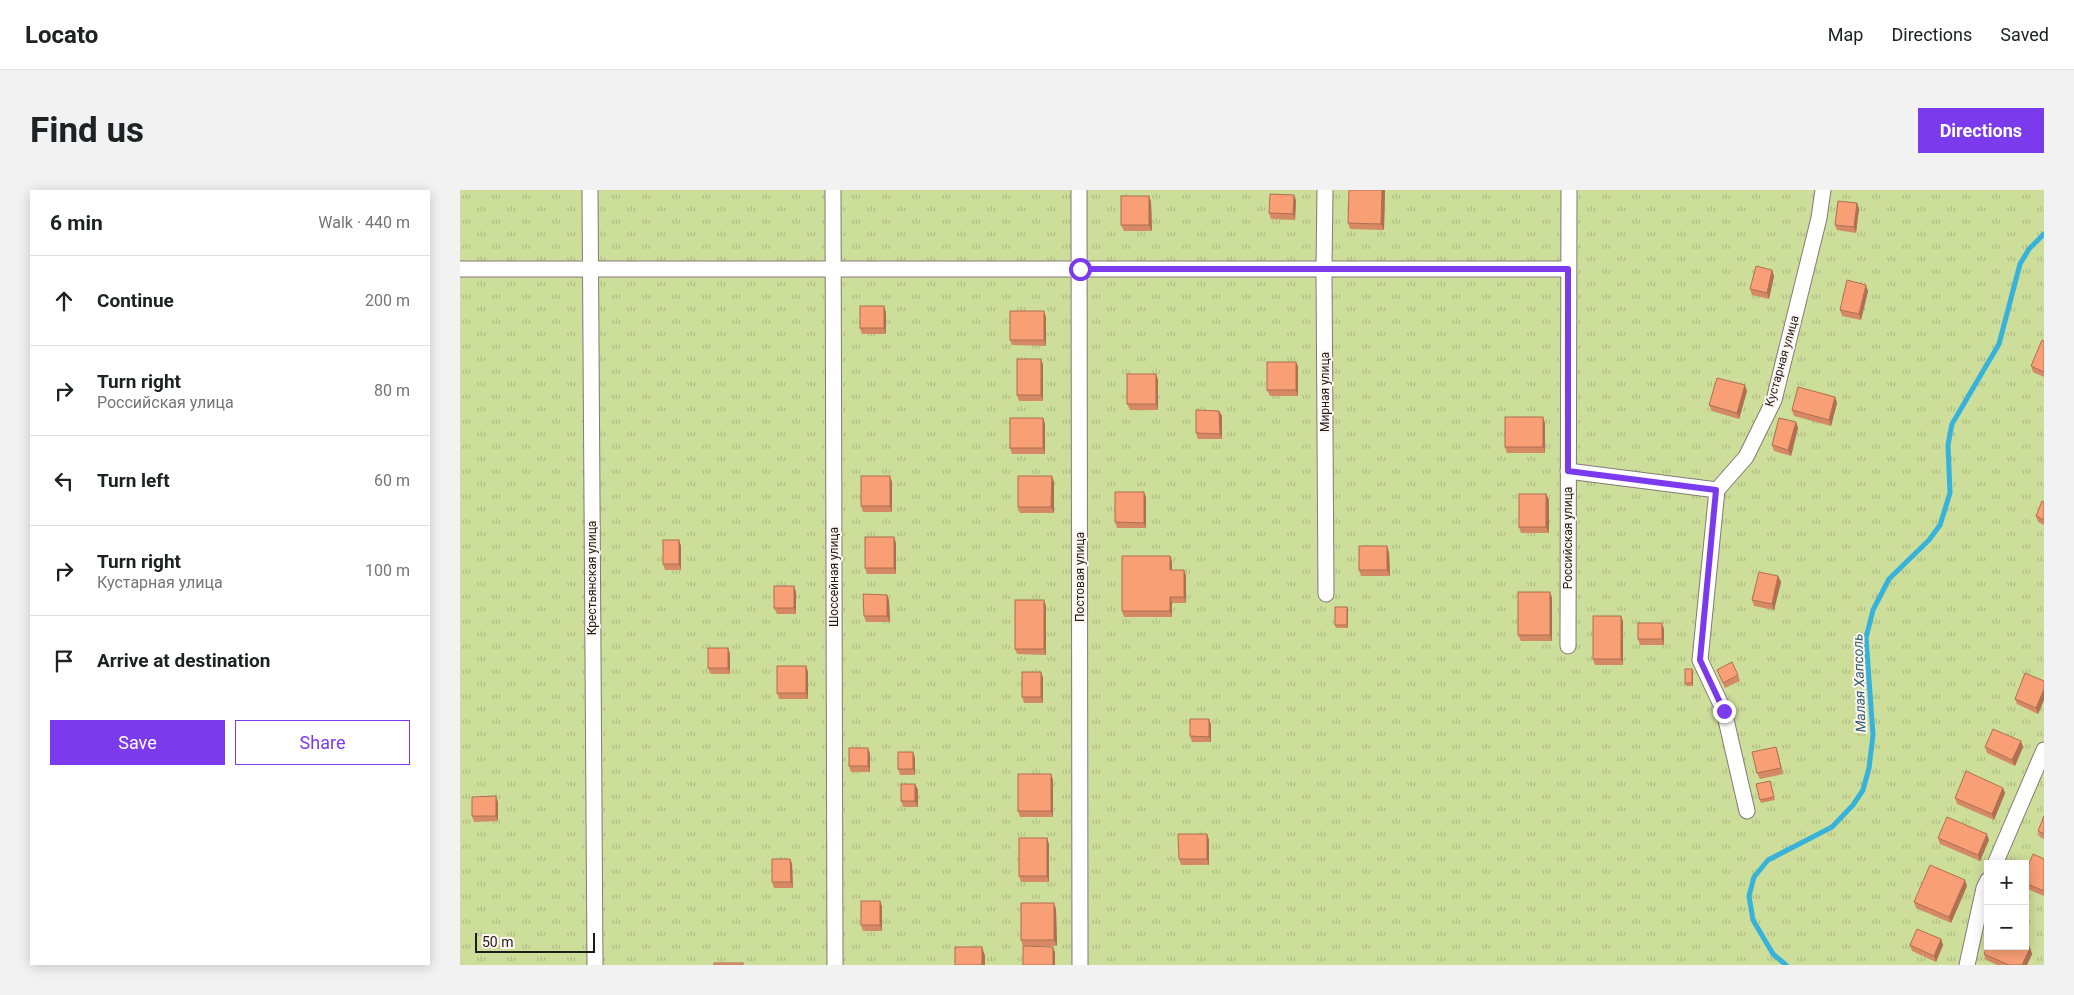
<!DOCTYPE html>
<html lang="en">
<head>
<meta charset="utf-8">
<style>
	body { margin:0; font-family:Roboto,sans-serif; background:#f2f2f2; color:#202124 }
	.controls { position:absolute; right:15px; bottom:15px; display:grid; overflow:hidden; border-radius:0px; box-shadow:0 2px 12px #0003 }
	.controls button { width:45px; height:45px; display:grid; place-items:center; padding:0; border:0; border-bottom:1px solid #e0e0e0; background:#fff; color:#202124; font:25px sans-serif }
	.scale { position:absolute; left:15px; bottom:12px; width:120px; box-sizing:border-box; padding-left:5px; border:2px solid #201c1a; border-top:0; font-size:14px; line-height:18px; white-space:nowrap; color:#201c1a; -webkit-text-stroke:4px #fff5f0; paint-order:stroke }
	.stop { position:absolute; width:15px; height:15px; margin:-11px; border:4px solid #7c3aed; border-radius:50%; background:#fff }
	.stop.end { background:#7c3aed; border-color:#fff; box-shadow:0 1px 5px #0008 }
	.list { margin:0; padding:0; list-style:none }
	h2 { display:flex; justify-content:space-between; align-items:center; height:65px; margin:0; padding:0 20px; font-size:21px }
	h2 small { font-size:16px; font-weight:400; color:#757577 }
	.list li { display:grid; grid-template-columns:32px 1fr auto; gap:15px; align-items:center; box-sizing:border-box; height:90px; padding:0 20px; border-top:1px solid #e0e0e0 }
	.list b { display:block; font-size:19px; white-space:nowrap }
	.list p { margin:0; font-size:16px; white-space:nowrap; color:#757577 }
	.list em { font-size:16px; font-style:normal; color:#757577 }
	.actions { display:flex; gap:10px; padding:15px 20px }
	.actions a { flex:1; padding:11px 0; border:1px solid #7c3aed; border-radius:0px; text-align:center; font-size:18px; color:#7c3aed }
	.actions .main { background:#7c3aed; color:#fff }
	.icon { flex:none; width:28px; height:28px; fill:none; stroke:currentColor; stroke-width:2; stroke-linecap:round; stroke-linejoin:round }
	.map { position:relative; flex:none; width:1584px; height:775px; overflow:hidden; border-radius:0px }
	header { display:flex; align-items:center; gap:30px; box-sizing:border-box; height:70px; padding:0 25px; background:#fff; border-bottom:1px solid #e0e0e0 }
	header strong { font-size:24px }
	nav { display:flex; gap:28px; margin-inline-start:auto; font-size:18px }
	.intro { display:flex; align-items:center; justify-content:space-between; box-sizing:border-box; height:120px; padding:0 30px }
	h1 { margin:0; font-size:35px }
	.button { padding:12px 22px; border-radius:0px; background:#7c3aed; color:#fff; font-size:18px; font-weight:700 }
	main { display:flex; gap:30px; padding:0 30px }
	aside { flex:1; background:#fff; border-radius:0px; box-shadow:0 2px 12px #0003 }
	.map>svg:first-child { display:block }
	.grass { fill:url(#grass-tufts); fill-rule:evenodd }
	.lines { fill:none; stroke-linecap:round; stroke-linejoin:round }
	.stream { stroke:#36b2db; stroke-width:5 }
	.street-casing { stroke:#857a75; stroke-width:17 }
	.street { stroke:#fff; stroke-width:15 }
	.wall { fill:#d58965 }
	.shaded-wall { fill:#ae6f52 }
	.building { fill:#f89f75; stroke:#ae6f52 }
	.route { stroke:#7c3aed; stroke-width:6 }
	.labels { text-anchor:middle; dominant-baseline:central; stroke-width:4; stroke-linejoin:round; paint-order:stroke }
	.street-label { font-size:12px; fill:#201c1a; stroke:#fff5f0 }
	.water-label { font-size:14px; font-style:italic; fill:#2e5f71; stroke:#fff5f0 }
</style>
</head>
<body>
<header>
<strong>Locato</strong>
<nav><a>Map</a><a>Directions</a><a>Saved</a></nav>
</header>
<div class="intro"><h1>Find us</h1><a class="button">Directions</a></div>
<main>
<aside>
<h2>6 min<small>Walk · 440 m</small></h2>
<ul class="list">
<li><svg class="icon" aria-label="ahead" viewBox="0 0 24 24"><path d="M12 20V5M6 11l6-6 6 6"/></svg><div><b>Continue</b></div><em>200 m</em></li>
<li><svg class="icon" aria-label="right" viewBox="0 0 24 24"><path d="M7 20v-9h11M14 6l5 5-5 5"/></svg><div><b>Turn right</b><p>Российская улица</p></div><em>80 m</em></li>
<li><svg class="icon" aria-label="left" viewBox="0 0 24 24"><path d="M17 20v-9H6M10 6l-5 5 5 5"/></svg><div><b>Turn left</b></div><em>60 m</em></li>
<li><svg class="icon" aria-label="right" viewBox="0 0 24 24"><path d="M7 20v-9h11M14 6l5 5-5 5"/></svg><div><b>Turn right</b><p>Кустарная улица</p></div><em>100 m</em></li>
<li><svg class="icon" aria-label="arrive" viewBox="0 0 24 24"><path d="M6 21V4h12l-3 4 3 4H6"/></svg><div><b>Arrive at destination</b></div></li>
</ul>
<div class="actions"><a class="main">Save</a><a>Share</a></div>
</aside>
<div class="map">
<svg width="1584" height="775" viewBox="0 0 1584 775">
	<defs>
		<pattern id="grass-tufts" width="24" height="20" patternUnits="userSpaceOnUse" patternTransform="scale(1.25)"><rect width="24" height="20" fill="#cddd9a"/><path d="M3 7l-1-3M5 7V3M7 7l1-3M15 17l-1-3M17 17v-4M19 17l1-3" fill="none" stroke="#b0bd84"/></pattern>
	</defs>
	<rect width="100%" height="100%" fill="#f3e7e2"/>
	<path class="grass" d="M0,0H1584V775H0ZM1528,674H1565V756H1528Z"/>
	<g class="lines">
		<polyline class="stream" points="1326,775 1313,764 1293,730 1289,706 1294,687 1308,670 1372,637 1393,615 1403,600 1409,578 1413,545 1406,448 1413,420 1429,389 1469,350 1480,335 1490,303 1488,255 1492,234 1539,154 1560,74 1569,59 1584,44"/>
		<g class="street-casing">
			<g id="street">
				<polyline points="130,0 135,775"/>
				<polyline points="373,0 375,775"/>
				<polyline points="619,0 620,775"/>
				<polyline points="865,0 864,79 866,404"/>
				<polyline points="0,79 1108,79"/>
				<polyline points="1108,281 1257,300"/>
				<polyline points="1108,456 1109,0"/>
				<polyline points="1287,621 1264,521 1240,470 1257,300 1286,267 1314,210 1359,28 1363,0"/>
				<polyline points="1535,674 1584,560"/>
				<polyline points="1507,775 1524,698 1528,690"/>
			</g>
		</g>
		<use href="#street" class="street"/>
	</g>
	<g class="wall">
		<polygon points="925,0 924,40 890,39 888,33"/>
		<polygon points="689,6 691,12 692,41 664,41 661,35"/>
		<polygon points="836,10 835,30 811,29 809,23"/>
		<polygon points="1397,13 1399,19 1396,43 1377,40 1375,35"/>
		<polygon points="1312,80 1314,86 1309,109 1292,105 1290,99"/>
		<polygon points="1408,101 1401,130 1382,126 1380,120"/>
		<polygon points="426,122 426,144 402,144 400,138"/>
		<polygon points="586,127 586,156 552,155 550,150"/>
		<polygon points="1584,151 1584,187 1573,182 1571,176"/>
		<polygon points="581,169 583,175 583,211 559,211 557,205"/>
		<polygon points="836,172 838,177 838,206 810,206 807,200"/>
		<polygon points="696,184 698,190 698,220 670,220 667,214"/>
		<polygon points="1287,201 1279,229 1252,221 1249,215"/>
		<polygon points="1375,207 1377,213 1371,236 1334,226 1332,220"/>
		<polygon points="759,221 762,226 762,249 738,249 736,243"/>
		<polygon points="583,228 585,234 585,264 552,264 550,258"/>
		<polygon points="1336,232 1338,238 1331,266 1314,261 1312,255"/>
		<polygon points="1085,233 1085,263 1047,263 1045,257"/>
		<polygon points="432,292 432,322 403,322 401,316"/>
		<polygon points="594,292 594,323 560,323 558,317"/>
		<polygon points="684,302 686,308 686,338 657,338 655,332"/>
		<polygon points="1086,304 1089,310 1089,343 1061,343 1059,337"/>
		<polygon points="1584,312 1584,335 1578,332 1576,326"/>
		<polygon points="219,350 221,356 221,380 205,380 203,374"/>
		<polygon points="436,353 436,384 407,384 405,378"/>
		<polygon points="929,362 930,386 901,386 899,380"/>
		<polygon points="710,366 712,372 712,380 724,380 726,386 726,413 712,413 712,427 664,427 662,421"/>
		<polygon points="1318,386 1321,392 1314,420 1294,416 1292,410"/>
		<polygon points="336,402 336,424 317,424 314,418"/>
		<polygon points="1090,402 1092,408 1092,451 1061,451 1058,445"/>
		<polygon points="427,405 429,410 430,432 406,432 404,426"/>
		<polygon points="586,416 586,465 557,464 555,459"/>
		<polygon points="887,417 888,420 888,438 876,438 875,435"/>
		<polygon points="1161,426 1163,432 1163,475 1135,475 1133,469"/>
		<polygon points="1204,439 1204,455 1180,455 1178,449"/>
		<polygon points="270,464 270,484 251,484 248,478"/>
		<polygon points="346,476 348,482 348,509 319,509 317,503"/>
		<polygon points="1232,479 1233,482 1233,496 1226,496 1225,493"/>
		<polygon points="1257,480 1278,485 1280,491 1265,498"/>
		<polygon points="581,482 583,488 583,513 564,513 562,507"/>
		<polygon points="1584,491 1584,510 1578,524 1557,514 1555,509"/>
		<polygon points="749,529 751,535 751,552 732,552 730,546"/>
		<polygon points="1316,557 1323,584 1300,589 1297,583"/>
		<polygon points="1525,557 1563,557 1555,576 1527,563"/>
		<polygon points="408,558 410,564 410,582 391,582 389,576"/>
		<polygon points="455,568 455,585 440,585 438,579"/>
		<polygon points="593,590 593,627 560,627 558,621"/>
		<polygon points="455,594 458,600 458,617 443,617 441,611"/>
		<polygon points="1311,594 1315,610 1301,613 1300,610"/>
		<polygon points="1543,598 1545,603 1534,630 1497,614 1495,608"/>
		<polygon points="38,612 38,631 14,632 12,626"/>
		<polygon points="1584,626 1584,649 1580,647 1578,641"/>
		<polygon points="747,644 749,650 749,675 721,675 719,669"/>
		<polygon points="1478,648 1529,650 1520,671 1480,654"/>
		<polygon points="589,654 589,692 561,692 559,686"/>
		<polygon points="330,669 332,674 333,698 314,698 312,692"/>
		<polygon points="1584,669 1584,706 1565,698 1565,683"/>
		<polygon points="1507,696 1491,733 1456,718 1454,712"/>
		<polygon points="420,711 422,717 422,741 403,741 401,735"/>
		<polygon points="596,719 597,756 563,756 561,750"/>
		<polygon points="1481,749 1483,755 1476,772 1452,761 1450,755"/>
		<polygon points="1570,758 1572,764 1567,775 1537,775 1526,770 1524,764"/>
	</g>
	<g class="shaded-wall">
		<polygon points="922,0 925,0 924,40 921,34"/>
		<polygon points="834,5 836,10 835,30 833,24"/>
		<polygon points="689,6 691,12 692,41 689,35"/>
		<polygon points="1397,13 1399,19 1396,43 1394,37"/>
		<polygon points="1312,80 1314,86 1309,109 1307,103"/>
		<polygon points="1406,95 1408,101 1401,130 1399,124"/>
		<polygon points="424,116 426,122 426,144 424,138"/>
		<polygon points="584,121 586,127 586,156 584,150"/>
		<polygon points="581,169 583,175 583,211 581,205"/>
		<polygon points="836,172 838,177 838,206 836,200"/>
		<polygon points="696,184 698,190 698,220 696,214"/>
		<polygon points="1285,195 1287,201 1279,229 1277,223"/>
		<polygon points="1375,207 1377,213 1371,236 1369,230"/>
		<polygon points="759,221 762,226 762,249 760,244"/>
		<polygon points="1083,227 1085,233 1085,263 1083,257"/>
		<polygon points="583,228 585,234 585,264 583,258"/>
		<polygon points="1336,232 1338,238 1331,266 1328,260"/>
		<polygon points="430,286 432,292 432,322 430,316"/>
		<polygon points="592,286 594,292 594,323 591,317"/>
		<polygon points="684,302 686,308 686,338 684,333"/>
		<polygon points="1086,304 1089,310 1089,343 1086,337"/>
		<polygon points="434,347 436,353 436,384 434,378"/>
		<polygon points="219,350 221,356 221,380 219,374"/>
		<polygon points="927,356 929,362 930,386 927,380"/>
		<polygon points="710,366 712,372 712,386 710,380"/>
		<polygon points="724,380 726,386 726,413 724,407"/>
		<polygon points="1318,386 1321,392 1314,420 1312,414"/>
		<polygon points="334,396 336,402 336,424 334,418"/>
		<polygon points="1090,402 1092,408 1092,451 1090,445"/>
		<polygon points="427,405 429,410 430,432 427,426"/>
		<polygon points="710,407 712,413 712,427 710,421"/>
		<polygon points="584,410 586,416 586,465 584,459"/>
		<polygon points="887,417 888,420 888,438 887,435"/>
		<polygon points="1161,426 1163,432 1163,475 1161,469"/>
		<polygon points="1202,433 1204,439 1204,455 1202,449"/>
		<polygon points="268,458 270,464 270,484 268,478"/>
		<polygon points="346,476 348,482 348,509 346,503"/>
		<polygon points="1232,479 1233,482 1233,496 1232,493"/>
		<polygon points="581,482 583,488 583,513 581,507"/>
		<polygon points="1584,499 1584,510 1578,524 1576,518"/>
		<polygon points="749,529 751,535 751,552 749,547"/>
		<polygon points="1561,551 1563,557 1555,576 1552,570"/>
		<polygon points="1316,557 1318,563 1323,584 1321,578"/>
		<polygon points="408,558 410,564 410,582 408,576"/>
		<polygon points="453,562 455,568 455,585 453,579"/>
		<polygon points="591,584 593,590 593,627 591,621"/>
		<polygon points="455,594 458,600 458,617 455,611"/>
		<polygon points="1543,598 1545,603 1534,630 1532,624"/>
		<polygon points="36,606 38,612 38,631 36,626"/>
		<polygon points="747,644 749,650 749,675 747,669"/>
		<polygon points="1527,644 1529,650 1520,671 1518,665"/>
		<polygon points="587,648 589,654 589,692 587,686"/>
		<polygon points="330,669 332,674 333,698 331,692"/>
		<polygon points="1505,690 1507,696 1491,733 1489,727"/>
		<polygon points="420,711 422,717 422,741 420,735"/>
		<polygon points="594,713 596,719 597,756 594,750"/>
		<polygon points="1481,749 1483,755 1476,772 1474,766"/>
		<polygon points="522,757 525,766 525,775 522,775"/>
		<polygon points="593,757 595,762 595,775 593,775"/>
		<polygon points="1570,758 1572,764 1567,775 1562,775"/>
	</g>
	<g class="building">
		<polygon points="889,0 922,0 921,34 888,33"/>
		<polygon points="810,4 834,5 833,24 809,23"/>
		<rect x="661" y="6" width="28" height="29"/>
		<polygon points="1378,11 1397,13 1394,37 1375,35"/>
		<polygon points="1296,76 1312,80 1307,103 1290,99"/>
		<polygon points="1387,90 1406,95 1399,124 1380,120"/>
		<rect x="400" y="116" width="24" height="22"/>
		<rect x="550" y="121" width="34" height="29"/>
		<polygon points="1582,150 1584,151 1584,182 1571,176"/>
		<rect x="557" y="169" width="24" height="36"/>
		<rect x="807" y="172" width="29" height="28"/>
		<rect x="667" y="184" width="29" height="30"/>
		<polygon points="1257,188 1285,195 1277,223 1249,215"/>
		<polygon points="1338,197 1375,207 1369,230 1332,220"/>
		<polygon points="736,220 759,221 760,244 736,243"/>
		<rect x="1045" y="227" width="38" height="30"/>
		<rect x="550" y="228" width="33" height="30"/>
		<polygon points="1319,228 1336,232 1328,260 1312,255"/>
		<rect x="401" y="286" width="29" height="30"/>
		<polygon points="558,286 592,286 591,317 558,317"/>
		<polygon points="655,302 684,302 684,333 655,332"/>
		<rect x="1059" y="304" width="27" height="33"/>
		<polygon points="1582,311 1584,312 1584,330 1576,326"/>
		<rect x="405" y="347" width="29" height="31"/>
		<rect x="203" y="350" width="16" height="24"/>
		<rect x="899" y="356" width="28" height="24"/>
		<polygon points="662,366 710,366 710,380 724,380 724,407 710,407 710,421 662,421"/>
		<polygon points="1299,382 1318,386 1312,414 1292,410"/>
		<rect x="314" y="396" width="20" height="22"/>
		<rect x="1058" y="402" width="32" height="43"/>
		<polygon points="403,404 427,405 427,426 404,426"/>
		<rect x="555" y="410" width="29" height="49"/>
		<rect x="875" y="417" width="12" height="18"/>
		<rect x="1133" y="426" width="28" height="43"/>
		<rect x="1178" y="433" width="24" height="16"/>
		<rect x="248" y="458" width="20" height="20"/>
		<polygon points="1272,472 1278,485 1263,493 1257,480"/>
		<rect x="317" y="476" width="29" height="27"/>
		<rect x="1225" y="479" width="7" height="14"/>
		<rect x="562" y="482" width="19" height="25"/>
		<polygon points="1565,483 1584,491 1584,499 1576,518 1555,509"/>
		<polygon points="730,529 749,529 749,547 730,546"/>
		<polygon points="1533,539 1561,551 1552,570 1525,557"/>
		<polygon points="1316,557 1321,578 1297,583 1292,562"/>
		<rect x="389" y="558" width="19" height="18"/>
		<rect x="438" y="562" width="15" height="17"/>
		<polygon points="1506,581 1543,598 1532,624 1495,608"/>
		<rect x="558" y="584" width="33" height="37"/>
		<polygon points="1310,591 1314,607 1300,610 1296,594"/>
		<rect x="441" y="594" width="14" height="17"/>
		<polygon points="36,606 36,626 12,626 12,607"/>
		<polygon points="1584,626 1584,644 1578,641"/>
		<polygon points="1487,627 1527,644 1518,665 1478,648"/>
		<polygon points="718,644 747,644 747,669 719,669"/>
		<rect x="559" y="648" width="28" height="38"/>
		<polygon points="1573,664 1584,669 1584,701 1565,693 1565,683"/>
		<polygon points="312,669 330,669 331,692 312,692"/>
		<polygon points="1470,675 1505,690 1489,727 1454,712"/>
		<rect x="401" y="711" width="19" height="24"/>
		<rect x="561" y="713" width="33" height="37"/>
		<polygon points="1457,739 1481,749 1474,766 1450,755"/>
		<polygon points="1528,754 1528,756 1565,756 1570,758 1562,775 1549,775 1524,764"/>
		<polygon points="563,756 593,757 593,775 563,775"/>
		<rect x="495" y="757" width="27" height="18"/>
		<rect x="254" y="773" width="29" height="2"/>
	</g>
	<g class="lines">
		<polyline class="route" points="620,79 1108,79 1108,281 1256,300 1240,470 1264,521"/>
	</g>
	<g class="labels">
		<g class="street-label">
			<text transform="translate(1322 171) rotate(-74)">Кустарная улица</text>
			<text transform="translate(865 202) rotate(-90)">Мирная улица</text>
			<text transform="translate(1108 348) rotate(-90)">Российская улица</text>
			<text transform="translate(374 387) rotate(-90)">Шоссейная улица</text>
			<text transform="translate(620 387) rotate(-90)">Постовая улица</text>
			<text transform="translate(132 388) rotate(-90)">Крестьянская улица</text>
		</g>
		<g class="water-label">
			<text transform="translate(1399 493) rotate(-92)">Малая Хапсоль</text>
		</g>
	</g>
</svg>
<div class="controls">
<button>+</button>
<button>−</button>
</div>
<div class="scale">50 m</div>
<div class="stop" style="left:620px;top:79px"></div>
<div class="stop end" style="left:1264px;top:521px"></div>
</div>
</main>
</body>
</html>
